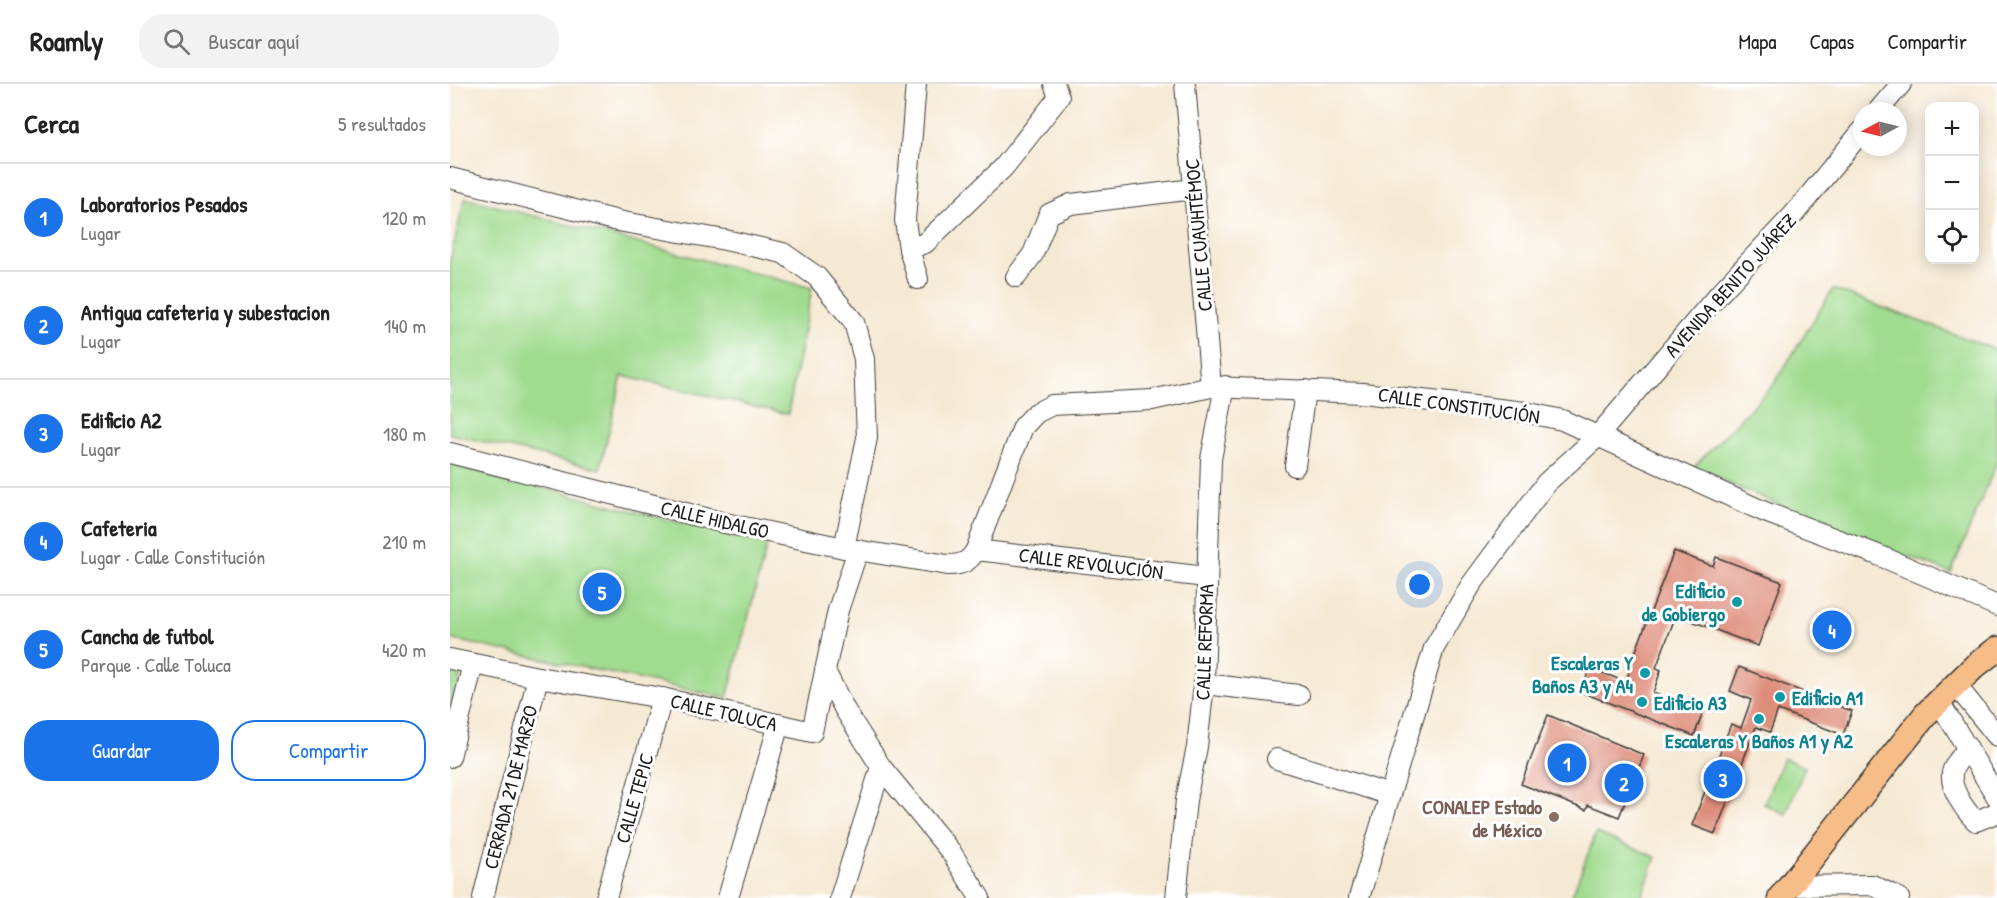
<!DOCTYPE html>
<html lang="es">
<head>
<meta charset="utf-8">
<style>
	body { margin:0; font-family:"Patrick Hand",sans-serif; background:#f2f2f2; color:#222 }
	.controls { position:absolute; right:18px; top:18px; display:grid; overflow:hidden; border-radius:12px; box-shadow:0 3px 15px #0003 }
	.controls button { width:54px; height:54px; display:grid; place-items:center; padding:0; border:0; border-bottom:2px solid #e0e0e0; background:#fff; color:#222; font:30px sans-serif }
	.compass { position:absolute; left:1403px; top:18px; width:54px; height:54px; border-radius:50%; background:#fff; box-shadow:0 3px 15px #0003; rotate:263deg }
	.you { position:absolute; left:970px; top:501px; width:21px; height:21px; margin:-15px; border:4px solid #fff; border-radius:50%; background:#1a73e8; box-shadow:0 0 0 9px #1a73e833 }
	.badge { display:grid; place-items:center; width:39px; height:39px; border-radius:50%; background:#1a73e8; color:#fff; font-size:20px; font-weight:700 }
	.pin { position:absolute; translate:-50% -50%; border:3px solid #fff; box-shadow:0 2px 6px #0006 }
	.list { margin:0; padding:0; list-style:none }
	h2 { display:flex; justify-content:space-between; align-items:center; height:78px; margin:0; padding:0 24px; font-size:26px }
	h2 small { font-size:20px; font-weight:400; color:#767676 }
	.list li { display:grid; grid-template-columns:39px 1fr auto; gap:18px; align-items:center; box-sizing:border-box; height:108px; padding:0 24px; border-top:2px solid #e0e0e0 }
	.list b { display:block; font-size:22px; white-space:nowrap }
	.list p { margin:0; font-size:20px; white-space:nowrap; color:#767676 }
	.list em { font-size:20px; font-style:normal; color:#767676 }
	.actions { display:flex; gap:12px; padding:18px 24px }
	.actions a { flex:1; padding:14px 0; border:2px solid #1a73e8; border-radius:24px; text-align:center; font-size:21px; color:#1a73e8 }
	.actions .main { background:#1a73e8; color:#fff }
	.icon { flex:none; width:33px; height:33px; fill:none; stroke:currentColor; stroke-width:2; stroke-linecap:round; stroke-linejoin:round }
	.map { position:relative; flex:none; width:1547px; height:814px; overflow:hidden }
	header { display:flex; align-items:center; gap:36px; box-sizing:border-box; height:84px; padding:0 30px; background:#fff; border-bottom:2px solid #e0e0e0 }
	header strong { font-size:28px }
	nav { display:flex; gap:33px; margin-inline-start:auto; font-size:21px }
	.search { width:420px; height:54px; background:#f2f2f2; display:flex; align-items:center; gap:15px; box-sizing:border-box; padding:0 21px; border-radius:24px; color:#767676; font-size:22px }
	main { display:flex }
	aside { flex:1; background:#fff }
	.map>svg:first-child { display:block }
	.green { fill:#a0db8f; stroke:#5e7c56; stroke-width:1.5 }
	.building { fill:#de8d7a }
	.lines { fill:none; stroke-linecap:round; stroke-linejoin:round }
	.minor-casing { stroke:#3d3b38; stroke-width:22 }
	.major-casing { stroke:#3d3b38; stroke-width:27 }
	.minor { stroke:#fff; stroke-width:20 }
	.major { stroke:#f7bd88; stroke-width:24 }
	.culture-dot { fill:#0f9aa8; stroke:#fff; stroke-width:2 }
	.education-dot { fill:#8d6e63; stroke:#fff; stroke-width:2 }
	.labels { text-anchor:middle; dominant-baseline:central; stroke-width:6; stroke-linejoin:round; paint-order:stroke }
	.street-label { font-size:20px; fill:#1c1c1c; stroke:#fff }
	.culture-label { font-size:20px; font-weight:bold; fill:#0d838f; stroke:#fff; text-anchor:end }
	.education-label { font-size:20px; font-weight:bold; fill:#785e54; stroke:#fff; text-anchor:end }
</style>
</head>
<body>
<header>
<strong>Roamly</strong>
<div class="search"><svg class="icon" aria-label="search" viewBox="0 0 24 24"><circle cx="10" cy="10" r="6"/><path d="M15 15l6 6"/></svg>Buscar aquí</div>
<nav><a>Mapa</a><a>Capas</a><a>Compartir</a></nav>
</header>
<main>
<aside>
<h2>Cerca<small>5 resultados</small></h2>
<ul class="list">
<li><span class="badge">1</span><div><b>Laboratorios Pesados</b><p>Lugar</p></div><em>120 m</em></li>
<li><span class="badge">2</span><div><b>Antigua cafeteria y subestacion</b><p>Lugar</p></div><em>140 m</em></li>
<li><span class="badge">3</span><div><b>Edificio A2</b><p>Lugar</p></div><em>180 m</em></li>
<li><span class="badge">4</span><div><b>Cafeteria</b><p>Lugar · Calle Constitución</p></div><em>210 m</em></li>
<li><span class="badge">5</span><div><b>Cancha de futbol</b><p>Parque · Calle Toluca</p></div><em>420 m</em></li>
</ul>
<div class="actions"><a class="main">Guardar</a><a>Compartir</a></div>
</aside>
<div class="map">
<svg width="1547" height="814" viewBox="0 0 1547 814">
	<rect width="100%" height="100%" fill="#fff"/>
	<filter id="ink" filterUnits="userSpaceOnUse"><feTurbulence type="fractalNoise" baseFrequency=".0167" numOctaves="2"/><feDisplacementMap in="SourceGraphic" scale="12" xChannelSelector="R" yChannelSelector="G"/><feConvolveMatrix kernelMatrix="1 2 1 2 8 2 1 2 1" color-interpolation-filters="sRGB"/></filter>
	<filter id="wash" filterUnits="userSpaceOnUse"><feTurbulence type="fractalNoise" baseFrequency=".008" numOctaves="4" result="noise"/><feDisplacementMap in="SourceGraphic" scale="24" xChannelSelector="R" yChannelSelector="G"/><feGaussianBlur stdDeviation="1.35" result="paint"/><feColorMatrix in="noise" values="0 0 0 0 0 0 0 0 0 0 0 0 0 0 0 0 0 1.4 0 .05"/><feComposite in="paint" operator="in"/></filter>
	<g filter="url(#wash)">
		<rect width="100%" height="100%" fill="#f6e9d4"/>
		<g class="green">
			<polygon points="15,114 362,204 338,330 172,292 150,385 0,350 0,176"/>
			<polygon points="1383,205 1547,266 1547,378 1501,489 1371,439 1243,384 1324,300"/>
			<polygon points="0,380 317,461 277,614 0,555"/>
			<polygon points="0,582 12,584 0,639"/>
			<polygon points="1333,674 1355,683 1336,730 1314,720"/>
			<polygon points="1146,749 1206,773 1191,814 1121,814"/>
		</g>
		<g id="blocks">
			<g class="building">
				<polygon points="1224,467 1263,482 1266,473 1332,498 1308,562 1226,531 1206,584 1211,586 1203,609 1253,628 1244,652 1131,608 1140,584 1176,598 1185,569"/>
				<polygon points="1376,530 1399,539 1389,563 1366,553"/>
				<polygon points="1289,583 1402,627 1393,651 1328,626 1320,648 1306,643 1265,750 1242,741 1281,640 1291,644 1301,616 1280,607"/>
				<polygon points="1098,631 1194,671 1169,733 1138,721 1136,726 1071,700"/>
			</g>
		</g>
	</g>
	<g filter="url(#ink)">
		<use href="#blocks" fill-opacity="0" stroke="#3d3b38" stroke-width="1.5"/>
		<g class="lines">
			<g class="minor-casing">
				<g id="minor">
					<polyline points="466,0 455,136 459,165 468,195"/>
					<polyline points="735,0 761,303"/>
					<polyline points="1428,27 1451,0"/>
					<polyline points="0,94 168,137 275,156 333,169 367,193 404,238 414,275 417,354 394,464"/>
					<polyline points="459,165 475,159 554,83 609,13 604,0"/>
					<polyline points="566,193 583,170 599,130 621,120 744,105"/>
					<path d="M0,369L275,439L394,464L498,481C512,481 519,478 526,466L573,343L586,329L602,321L702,316L761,303L913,309L1075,328L1112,336L1315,428L1428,471L1547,522"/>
					<polyline points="845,382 855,306"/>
					<polyline points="526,466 756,493"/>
					<polyline points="0,575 88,593 212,614 362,648 388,526 408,466"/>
					<polyline points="375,587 395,626 431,683 501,768 530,814"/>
					<polyline points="754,600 849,611"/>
					<polyline points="1505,600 1547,652"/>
					<polyline points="1488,616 1547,713"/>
					<path d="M1518,664C1513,671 1503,681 1502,689C1500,705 1515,727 1526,737L1546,729L1547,727"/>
					<polyline points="0,673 23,580"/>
					<polyline points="827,675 940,711"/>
					<polyline points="1340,802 1422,801 1449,814"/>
					<polyline points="33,814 88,593"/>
					<polyline points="156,814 212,614"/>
					<polyline points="278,814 329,640"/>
					<polyline points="390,814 431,683"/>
					<polyline points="726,814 736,716 747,663 754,600 761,375 775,302"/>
					<polyline points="909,814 984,564 1021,501 1096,399 1147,353 1269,210 1344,130 1412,47"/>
				</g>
			</g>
			<g class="major-casing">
				<polyline id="major" points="1330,814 1476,630 1525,582 1547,565"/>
			</g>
			<use href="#minor" class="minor"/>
			<use href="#major" class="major"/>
		</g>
	</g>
	<g class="culture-dot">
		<circle cx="1287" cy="518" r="6"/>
		<circle cx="1195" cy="589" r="6"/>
		<circle cx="1330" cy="613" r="6"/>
		<circle cx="1192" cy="618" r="6"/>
		<circle cx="1309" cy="635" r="6"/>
	</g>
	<circle class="education-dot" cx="1104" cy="733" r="6"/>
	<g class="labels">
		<g class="street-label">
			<text transform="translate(748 151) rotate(-95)">CALLE CUAUHTÉMOC</text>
			<text transform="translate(1280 201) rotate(-48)">AVENIDA BENITO JUÁREZ</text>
			<text transform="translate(1009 321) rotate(8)">CALLE CONSTITUCIÓN</text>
			<text transform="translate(265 435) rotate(13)">CALLE HIDALGO</text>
			<text transform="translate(641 479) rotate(7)">CALLE REVOLUCIÓN</text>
			<text transform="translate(754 558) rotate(-88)">CALLE REFORMA</text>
			<text transform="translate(274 628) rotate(13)">CALLE TOLUCA</text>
			<text transform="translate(60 703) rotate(-76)">CERRADA 21 DE MARZO</text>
			<text transform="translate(184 714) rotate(-74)">CALLE TEPIC</text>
		</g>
		<g class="culture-label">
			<text x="1275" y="506">Edificio<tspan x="1275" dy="23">de Gobiergo</tspan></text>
			<text x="1183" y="578">Escaleras Y<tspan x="1183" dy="23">Baños A3 y A4</tspan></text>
			<text x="1342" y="613" text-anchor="start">Edificio A1</text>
			<text x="1204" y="618" text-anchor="start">Edificio A3</text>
			<text x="1309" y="656" text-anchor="middle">Escaleras Y Baños A1 y A2</text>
		</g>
		<g class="education-label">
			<text x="1092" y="722">CONALEP Estado<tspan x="1092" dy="23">de México</tspan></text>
		</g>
	</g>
</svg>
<div class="controls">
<button>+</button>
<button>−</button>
<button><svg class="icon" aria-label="locate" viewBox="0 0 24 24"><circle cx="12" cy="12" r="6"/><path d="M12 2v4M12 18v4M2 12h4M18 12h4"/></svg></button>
</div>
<svg class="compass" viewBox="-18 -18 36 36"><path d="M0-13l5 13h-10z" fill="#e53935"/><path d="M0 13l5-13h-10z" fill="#767676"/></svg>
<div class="you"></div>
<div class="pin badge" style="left:1117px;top:679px">1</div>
<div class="pin badge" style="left:1174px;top:699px">2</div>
<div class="pin badge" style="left:1273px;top:695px">3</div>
<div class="pin badge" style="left:1382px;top:546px">4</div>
<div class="pin badge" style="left:152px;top:508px">5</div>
</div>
</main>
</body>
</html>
